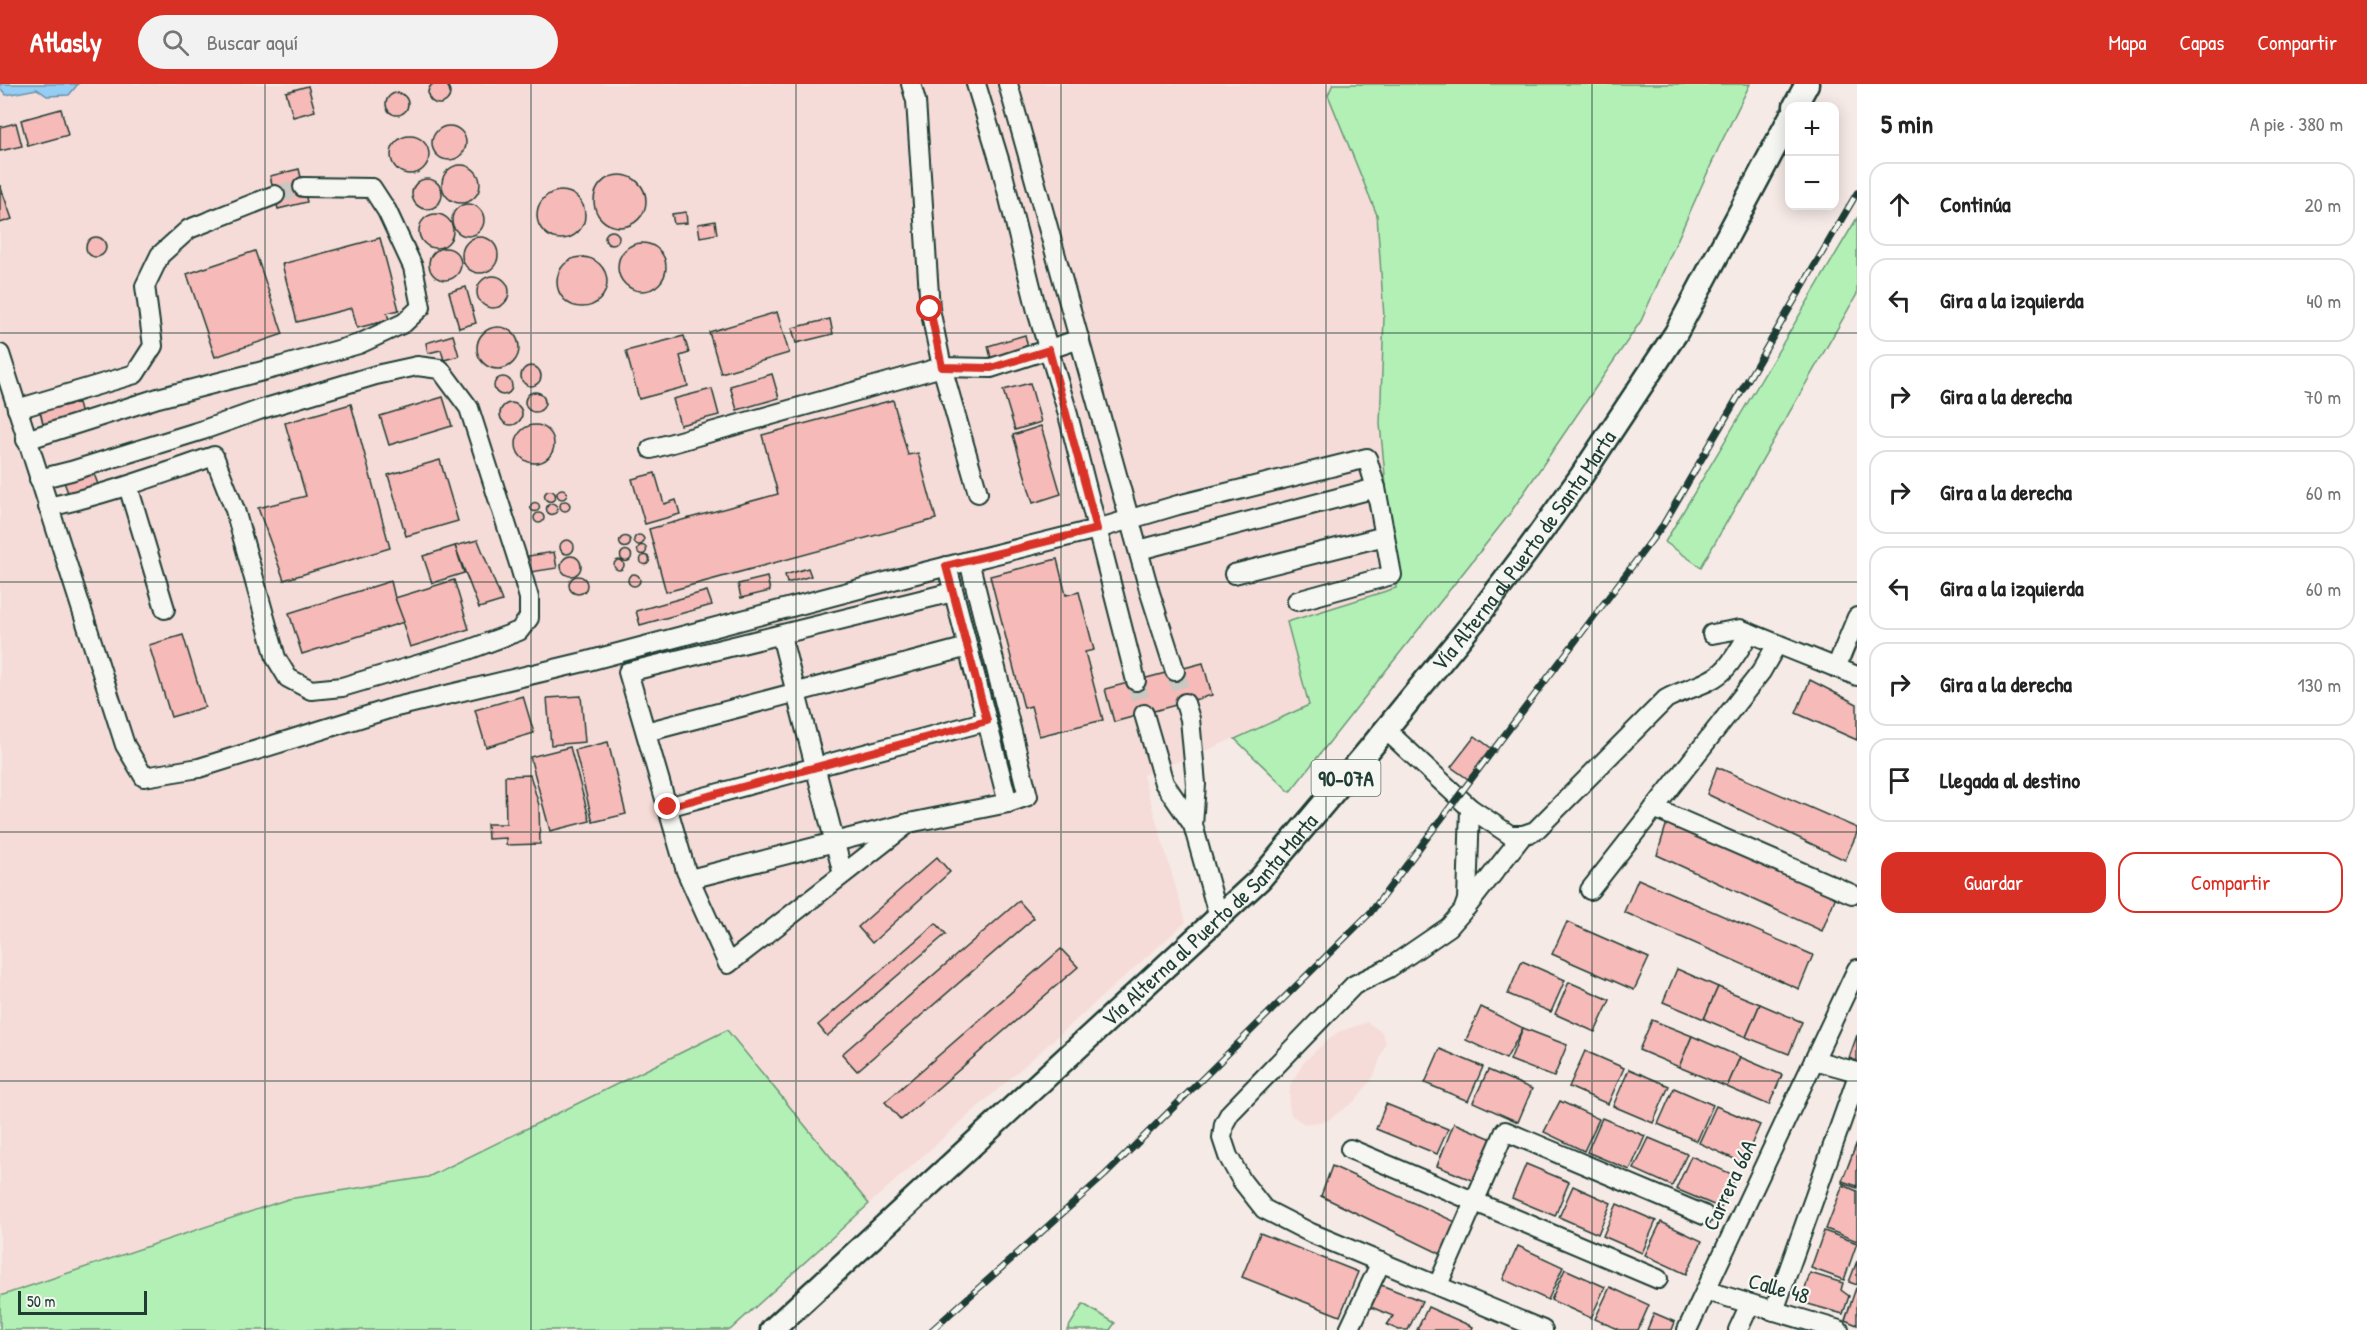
<!DOCTYPE html>
<html lang="es">
<head>
<meta charset="utf-8">
<style>
	body { margin:0; font-family:"Patrick Hand",sans-serif; background:#f2f2f2; color:#222 }
	.controls { position:absolute; right:18px; top:18px; display:grid; overflow:hidden; border-radius:12px; box-shadow:0 3px 15px #0003 }
	.controls button { width:54px; height:54px; display:grid; place-items:center; padding:0; border:0; border-bottom:2px solid #e0e0e0; background:#fff; color:#222; font:30px sans-serif }
	.scale { position:absolute; left:18px; bottom:15px; width:129px; box-sizing:border-box; padding-left:6px; border:3px solid #1f3d34; border-top:0; font-size:16px; line-height:21px; white-space:nowrap; color:#1f3d34; -webkit-text-stroke:4px #f6f6f2; paint-order:stroke }
	.stop { position:absolute; width:18px; height:18px; margin:-14px; border:4px solid #d93025; border-radius:50%; background:#fff }
	.stop.end { background:#d93025; border-color:#fff; box-shadow:0 2px 6px #0008 }
	.list { margin:0; padding:0; list-style:none }
	h2 { display:flex; justify-content:space-between; align-items:center; height:78px; margin:0; padding:0 24px; font-size:26px }
	h2 small { font-size:20px; font-weight:400; color:#767676 }
	.list li { display:grid; grid-template-columns:39px 1fr auto; gap:18px; align-items:center; box-sizing:border-box; height:84px; margin:0 12px 12px; padding:0 12px; border:2px solid #e0e0e0; border-radius:18px }
	.list b { display:block; font-size:22px; white-space:nowrap }
	.list em { font-size:20px; font-style:normal; color:#767676 }
	.actions { display:flex; gap:12px; padding:18px 24px }
	.actions a { flex:1; padding:14px 0; border:2px solid #d93025; border-radius:18px; text-align:center; font-size:21px; color:#d93025 }
	.actions .main { background:#d93025; color:#fff }
	.icon { flex:none; width:33px; height:33px; fill:none; stroke:currentColor; stroke-width:2; stroke-linecap:round; stroke-linejoin:round }
	.map { position:relative; flex:none; width:1857px; height:1246px; overflow:hidden }
	header { display:flex; align-items:center; gap:36px; box-sizing:border-box; height:84px; padding:0 30px; background:#d93025; color:#fff }
	header strong { font-size:28px }
	nav { display:flex; gap:33px; margin-inline-start:auto; font-size:21px }
	.search { width:420px; height:54px; background:#f2f2f2; display:flex; align-items:center; gap:15px; box-sizing:border-box; padding:0 21px; border-radius:33px; color:#767676; font-size:22px }
	main { display:flex }
	aside { flex:1; background:#fff }
	.map>svg:first-child { display:block }
	.built { fill:#f6dcd8 }
	.green { fill:#b3f0b6; stroke:#699675; stroke-width:1.5 }
	.water { fill:#95cdf4; stroke:#6693a7; stroke-width:1.5 }
	.building { fill:#f6bab8; stroke:#1f3d34; stroke-width:1.5 }
	.lines { fill:none; stroke-linecap:round; stroke-linejoin:round }
	.minor-tunnel { stroke:#cbc7c2; stroke-width:18; stroke-dasharray:18 9; stroke-linecap:butt }
	.minor-casing { stroke:#1f3d34; stroke-width:22 }
	.major-casing { stroke:#1f3d34; stroke-width:27 }
	.minor { stroke:#f6f6f2; stroke-width:18 }
	.major { stroke:#f6f6f2; stroke-width:22 }
	.rail-casing { stroke:#1f3d34; stroke-width:7 }
	.rail { stroke:#f6f6f2; stroke-width:4.5; stroke-dasharray:14; stroke-linecap:butt }
	.route { stroke:#d93025; stroke-width:8 }
	.grid { fill:none; stroke:#1f3d34; stroke-width:1.5; stroke-opacity:0.55 }
	.labels { text-anchor:middle; dominant-baseline:central; stroke-width:4.5; stroke-linejoin:round; paint-order:stroke }
	.shield { fill:#f6f6f2; stroke:#60746d; stroke-width:1.5 }
	.shield-label { font-size:21px; font-weight:bold; fill:#1f3d34 }
	.street-label { font-size:22px; fill:#1f3d34; stroke:#f6f6f2 }
</style>
</head>
<body>
<header>
<strong>Atlasly</strong>
<div class="search"><svg class="icon" aria-label="search" viewBox="0 0 24 24"><circle cx="10" cy="10" r="6"/><path d="M15 15l6 6"/></svg>Buscar aquí</div>
<nav><a>Mapa</a><a>Capas</a><a>Compartir</a></nav>
</header>
<main>
<div class="map">
<svg width="1857" height="1246" viewBox="0 0 1857 1246">
	<rect width="100%" height="100%" fill="#f6eae6"/>
	<filter id="ink" filterUnits="userSpaceOnUse"><feTurbulence type="fractalNoise" baseFrequency=".0167" numOctaves="2"/><feDisplacementMap in="SourceGraphic" scale="12" xChannelSelector="R" yChannelSelector="G"/><feConvolveMatrix kernelMatrix="1 2 1 2 8 2 1 2 1" color-interpolation-filters="sRGB"/></filter>
	<g filter="url(#ink)">
		<g class="built">
			<polygon points="0,0 1333,0 1328,11 1377,131 1384,233 1380,340 1396,504 1287,538 1310,620 1208,666 1143,691 1186,838 869,1120 727,947 428,1093 288,1115 0,1212"/>
			<polygon points="1367,938 1382,948 1386,958 1374,992 1355,1017 1327,1037 1304,1040 1291,1031 1289,1021 1290,1001 1304,978 1326,957 1338,948"/>
		</g>
		<g class="green">
			<polygon points="1333,0 1750,0 1719,63 1641,237 1508,432 1290,708 1235,655 1309,621 1287,538 1396,504 1380,340 1384,233 1377,131 1328,11"/>
			<polygon points="1857,134 1857,210 1701,483 1665,458"/>
			<polygon points="727,946 869,1120 730,1246 0,1246 0,1212 288,1115 428,1093"/>
			<polygon points="1083,1220 1115,1239 1110,1246 1067,1246"/>
		</g>
		<polygon class="water" points="0,0 78,0 69,11 47,12 37,5 6,11 0,4"/>
		<g class="building">
			<circle cx="439" cy="9" r="11"/>
			<polygon points="308,2 315,27 293,33 286,8"/>
			<circle cx="397" cy="20" r="11"/>
			<polygon points="61,25 68,51 28,62 21,36"/>
			<polygon points="16,39 22,62 0,67 0,43"/>
			<circle cx="449" cy="59" r="17"/>
			<circle cx="410" cy="71" r="19"/>
			<circle cx="461" cy="100" r="19"/>
			<polygon points="299,85 307,118 278,125 270,92"/>
			<circle cx="620" cy="117" r="26"/>
			<circle cx="427" cy="110" r="15"/>
			<polygon points="0,101 12,135 0,139"/>
			<circle cx="561" cy="131" r="24"/>
			<circle cx="468" cy="136" r="16"/>
			<polygon points="686,128 687,139 674,140 672,130"/>
			<circle cx="436" cy="147" r="17"/>
			<polygon points="715,137 717,150 700,153 698,140"/>
			<circle cx="612" cy="154" r="7"/>
			<circle cx="96" cy="163" r="10"/>
			<circle cx="480" cy="171" r="18"/>
			<polygon points="380,154 399,226 387,229 389,236 357,244 352,224 297,238 282,180"/>
			<circle cx="642" cy="183" r="24"/>
			<circle cx="445" cy="180" r="16"/>
			<polygon points="255,167 283,250 215,273 187,190"/>
			<circle cx="582" cy="198" r="25"/>
			<circle cx="493" cy="208" r="16"/>
			<polygon points="466,203 476,239 459,244 449,208"/>
			<polygon points="777,228 789,269 721,289 709,248"/>
			<polygon points="830,235 833,250 796,259 792,244"/>
			<circle cx="498" cy="264" r="21"/>
			<polygon points="453,251 459,272 444,276 441,266 428,269 426,259"/>
			<polygon points="1025,251 1028,263 991,274 988,262"/>
			<polygon points="684,252 689,269 680,272 688,302 639,315 626,267"/>
			<circle cx="531" cy="292" r="10"/>
			<polygon points="772,290 779,314 737,326 730,302"/>
			<circle cx="503" cy="302" r="9"/>
			<polygon points="1030,299 1041,338 1015,346 1003,306"/>
			<polygon points="712,305 719,331 680,341 673,315"/>
			<circle cx="535" cy="318" r="10"/>
			<polygon points="443,313 452,342 389,361 380,332"/>
			<polygon points="893,316 908,371 918,369 936,435 666,508 649,445 778,410 762,351"/>
			<polygon points="78,319 82,336 44,344 40,327"/>
			<circle cx="511" cy="330" r="11"/>
			<polygon points="351,320 390,464 284,496 258,424 306,412 285,339"/>
			<circle cx="535" cy="360" r="19"/>
			<polygon points="1041,342 1061,410 1033,419 1013,351"/>
			<polygon points="440,376 458,437 406,452 388,391"/>
			<polygon points="93,387 99,403 70,414 64,398"/>
			<polygon points="655,389 664,420 676,416 680,430 645,440 632,395"/>
			<circle cx="562" cy="410" r="5"/>
			<circle cx="550" cy="412" r="5.5"/>
			<circle cx="565" cy="422" r="5"/>
			<circle cx="535" cy="423" r="4.5"/>
			<circle cx="552" cy="425" r="5.5"/>
			<circle cx="539" cy="434" r="5"/>
			<circle cx="639" cy="456" r="5"/>
			<circle cx="625" cy="458" r="5.5"/>
			<circle cx="567" cy="463" r="7"/>
			<polygon points="478,456 502,517 479,524 455,462"/>
			<circle cx="642" cy="466" r="4.5"/>
			<polygon points="455,462 464,489 432,499 423,472"/>
			<circle cx="626" cy="472" r="5.5"/>
			<polygon points="554,468 557,484 531,488 528,472"/>
			<circle cx="645" cy="476" r="4.5"/>
			<circle cx="571" cy="482" r="10"/>
			<polygon points="1057,475 1066,511 1079,508 1094,566 1085,568 1103,636 1039,652 1031,622 1024,624 990,492"/>
			<circle cx="619" cy="481" r="5"/>
			<polygon points="808,484 811,492 787,499 785,491"/>
			<circle cx="634" cy="496" r="6"/>
			<circle cx="578" cy="501" r="9"/>
			<polygon points="767,493 770,507 741,514 738,500"/>
			<polygon points="454,496 469,545 410,563 395,514"/>
			<polygon points="391,497 395,514 404,538 302,570 289,529"/>
			<polygon points="707,507 712,521 640,541 636,527"/>
			<polygon points="183,551 205,623 171,633 149,561"/>
			<polygon points="1203,579 1212,611 1114,638 1105,605"/>
			<polygon points="1810,596 1857,620 1857,656 1796,629"/>
			<polygon points="523,612 534,649 486,663 475,626"/>
			<polygon points="581,612 585,658 551,661 547,614"/>
			<polygon points="1475,652 1491,664 1468,695 1451,683"/>
			<polygon points="608,658 626,730 593,738 575,666"/>
			<polygon points="570,663 590,737 550,747 530,673"/>
			<polygon points="1717,683 1857,744 1857,749 1845,776 1707,710"/>
			<polygon points="530,691 539,721 540,760 506,761 506,754 488,755 487,740 506,740 505,692"/>
			<polygon points="1668,735 1836,812 1822,847 1657,771"/>
			<polygon points="937,773 950,788 872,859 858,843"/>
			<polygon points="1638,795 1813,871 1799,905 1624,828"/>
			<polygon points="1019,817 1034,834 857,987 842,970"/>
			<polygon points="1567,838 1649,874 1634,906 1552,870"/>
			<polygon points="936,839 946,850 827,952 818,941"/>
			<polygon points="1061,865 1078,883 901,1036 885,1018"/>
			<polygon points="1522,877 1565,896 1551,928 1508,910"/>
			<polygon points="1677,885 1718,903 1704,935 1663,918"/>
			<polygon points="1569,898 1610,916 1595,948 1555,930"/>
			<polygon points="1718,903 1760,920 1746,953 1704,935"/>
			<polygon points="1760,920 1802,938 1789,970 1746,953"/>
			<polygon points="1481,923 1523,944 1506,975 1466,956"/>
			<polygon points="1652,936 1692,952 1679,983 1639,966"/>
			<polygon points="1523,944 1567,961 1554,993 1510,976"/>
			<polygon points="1857,951 1857,977 1849,974"/>
			<polygon points="1692,952 1740,973 1727,1003 1679,983"/>
			<polygon points="1440,965 1483,983 1468,1017 1425,999"/>
			<polygon points="1585,967 1624,984 1608,1020 1569,1003"/>
			<polygon points="1740,973 1782,991 1769,1021 1727,1003"/>
			<polygon points="1629,985 1669,1002 1653,1039 1613,1022"/>
			<polygon points="1488,986 1532,1005 1518,1038 1473,1018"/>
			<polygon points="1674,1004 1713,1021 1697,1057 1658,1040"/>
			<polygon points="1560,1017 1599,1035 1584,1067 1544,1048"/>
			<polygon points="1386,1020 1448,1045 1437,1070 1376,1045"/>
			<polygon points="1716,1022 1760,1041 1743,1079 1699,1059"/>
			<polygon points="1602,1034 1645,1052 1630,1086 1587,1068"/>
			<polygon points="1454,1039 1492,1055 1474,1097 1437,1082"/>
			<polygon points="1649,1054 1687,1070 1672,1102 1634,1085"/>
			<polygon points="1857,1058 1857,1104 1842,1099"/>
			<polygon points="1857,1059 1857,1102 1842,1097"/>
			<polygon points="1691,1072 1736,1092 1721,1124 1676,1105"/>
			<polygon points="1526,1080 1569,1098 1555,1132 1512,1114"/>
			<polygon points="1332,1082 1458,1139 1443,1171 1321,1112"/>
			<polygon points="1843,1101 1857,1107 1857,1157 1826,1145"/>
			<polygon points="1573,1102 1611,1119 1598,1150 1559,1133"/>
			<polygon points="1617,1120 1656,1137 1642,1169 1603,1152"/>
			<polygon points="1661,1138 1702,1157 1686,1190 1645,1171"/>
			<polygon points="1824,1147 1857,1159 1844,1196 1811,1184"/>
			<polygon points="1260,1149 1358,1188 1340,1232 1242,1193"/>
			<polygon points="1518,1162 1563,1183 1548,1216 1503,1195"/>
			<polygon points="1857,1177 1857,1201 1849,1198"/>
			<polygon points="1565,1185 1605,1203 1591,1234 1551,1216"/>
			<polygon points="1810,1189 1843,1199 1841,1206 1849,1212 1843,1230 1801,1218"/>
			<polygon points="1381,1201 1422,1217 1408,1246 1399,1246 1387,1241 1393,1232 1371,1223"/>
			<polygon points="1610,1203 1649,1221 1638,1246 1619,1246 1595,1235"/>
			<polygon points="1856,1204 1857,1204 1857,1241 1845,1236"/>
			<polygon points="1428,1223 1473,1243 1472,1246 1417,1246"/>
			<polygon points="1654,1229 1675,1238 1672,1246 1647,1246"/>
		</g>
		<g class="lines">
			<g class="minor-tunnel">
				<polyline points="275,111 303,103"/>
				<polyline points="1175,587 1185,619"/>
				<polyline points="1136,597 1144,630"/>
			</g>
			<g class="minor-casing">
				<g id="minor">
					<polyline points="911,0 916,17 930,225 942,283 991,284 1080,255"/>
					<polyline points="976,0 1001,82 1037,227 1066,323 1136,597"/>
					<polyline points="1008,0 1150,509 1175,587"/>
					<polyline points="0,270 125,661 144,693 199,684 392,624 588,577 908,492 1097,445 1178,421 1367,374 1376,404 1392,491 1297,517"/>
					<polyline points="17,325 135,290 153,262 145,202 160,171 189,145 275,111"/>
					<polyline points="26,356 158,314 282,282 359,260 404,239 421,223 413,183 387,127 372,104 303,103"/>
					<polyline points="651,365 942,283 978,409"/>
					<path d="M39,395L71,387L203,346L262,325L376,291L417,282L440,285L469,324L520,483L529,514V534L519,547L468,566L342,603L311,606L288,594L276,574L235,426L214,372C159,391 105,411 48,423"/>
					<polyline points="128,402 165,525"/>
					<polyline points="1139,466 1376,404"/>
					<polyline points="947,482 1008,719"/>
					<polyline points="1234,490 1385,452"/>
					<polyline points="1712,550 1740,545 1857,592"/>
					<polyline points="781,551 843,790"/>
					<polyline points="1836,584 1857,533"/>
					<polyline points="1185,619 1190,635 1196,700 1193,741 1219,834"/>
					<polyline points="1144,630 1164,699 1193,741"/>
					<path d="M1386,646L1470,724L1510,751H1523L1535,747L1666,615C1684,605 1706,602 1722,588C1733,579 1741,561 1750,549"/>
					<polyline points="646,648 968,563"/>
					<polyline points="667,723 987,637"/>
					<polyline points="1470,724 1467,816 1463,827 1449,843 1389,884 1354,901 1230,1029 1224,1040 1222,1054 1228,1072 1242,1097 1264,1125 1311,1149 1543,1246"/>
					<polyline points="1654,724 1852,810"/>
					<polyline points="909,739 728,880 686,787 628,588 953,508"/>
					<polyline points="690,795 909,739 1008,719 1028,712 969,477"/>
					<polyline points="1590,806 1761,588 1777,560"/>
					<polyline points="1466,824 1523,751"/>
					<polyline points="1814,976 1857,988"/>
					<polyline points="1350,1065 1658,1195"/>
					<polyline points="1438,1201 1505,1047 1704,1131"/>
					<polyline points="1707,1207 1839,1246"/>
					<polyline points="1774,1227 1857,994"/>
					<polyline points="1349,1246 1381,1178"/>
					<polyline points="1687,1246 1857,885"/>
					<polyline points="1738,1246 1750,1220"/>
				</g>
			</g>
			<g class="major-casing">
				<g id="major">
					<polyline points="1795,22 1807,0"/>
					<path id="s1" d="M772,1246L1260,795L1368,667L1475,536L1528,466L1580,394L1676,249L1790,34"/>
				</g>
			</g>
			<use href="#minor" class="minor"/>
			<use href="#major" class="major"/>
			<g class="rail-casing">
				<polyline id="rail" points="932,1246 1105,1091 1371,828 1663,441 1857,109"/>
			</g>
			<use href="#rail" class="rail"/>
		</g>
	</g>
	<g class="lines" filter="url(#ink)">
		<polyline class="route" points="668,723 987,637 946,482 1097,445 1049,266 991,284 942,283 930,225"/>
	</g>
	<path class="grid" d="M265,0V1246M531,0V1246M796,0V1246M1061,0V1246M1326,0V1246M1592,0V1246M0,249H1857M0,498H1857M0,748H1857M0,997H1857"/>
	<g class="labels">
		<rect class="shield" x="1311.5" y="676" width="69" height="36" rx="4.5"/>
		<g class="shield-label">
			<text x="1346" y="694">90-07A</text>
		</g>
		<g class="street-label">
			<text stroke="none"><textPath href="#s1" startOffset="1086">Vía Alterna al Puerto de Santa Marta</textPath></text>
			<text stroke="none"><textPath href="#s1" startOffset="600">Vía Alterna al Puerto de Santa Marta</textPath></text>
			<text transform="translate(1729 1101) rotate(-65)">Carrera 66A</text>
			<text transform="translate(1779 1204) rotate(16)">Calle 48</text>
		</g>
	</g>
</svg>
<div class="controls">
<button>+</button>
<button>−</button>
</div>
<div class="scale">50 m</div>
<div class="stop" style="left:930px;top:225px"></div>
<div class="stop end" style="left:668px;top:723px"></div>
</div>
<aside>
<h2>5 min<small>A pie · 380 m</small></h2>
<ul class="list">
<li><svg class="icon" aria-label="ahead" viewBox="0 0 24 24"><path d="M12 20V5M6 11l6-6 6 6"/></svg><div><b>Continúa</b></div><em>20 m</em></li>
<li><svg class="icon" aria-label="left" viewBox="0 0 24 24"><path d="M17 20v-9H6M10 6l-5 5 5 5"/></svg><div><b>Gira a la izquierda</b></div><em>40 m</em></li>
<li><svg class="icon" aria-label="right" viewBox="0 0 24 24"><path d="M7 20v-9h11M14 6l5 5-5 5"/></svg><div><b>Gira a la derecha</b></div><em>70 m</em></li>
<li><svg class="icon" aria-label="right" viewBox="0 0 24 24"><path d="M7 20v-9h11M14 6l5 5-5 5"/></svg><div><b>Gira a la derecha</b></div><em>60 m</em></li>
<li><svg class="icon" aria-label="left" viewBox="0 0 24 24"><path d="M17 20v-9H6M10 6l-5 5 5 5"/></svg><div><b>Gira a la izquierda</b></div><em>60 m</em></li>
<li><svg class="icon" aria-label="right" viewBox="0 0 24 24"><path d="M7 20v-9h11M14 6l5 5-5 5"/></svg><div><b>Gira a la derecha</b></div><em>130 m</em></li>
<li><svg class="icon" aria-label="arrive" viewBox="0 0 24 24"><path d="M6 21V4h12l-3 4 3 4H6"/></svg><div><b>Llegada al destino</b></div></li>
</ul>
<div class="actions"><a class="main">Guardar</a><a>Compartir</a></div>
</aside>
</main>
</body>
</html>
